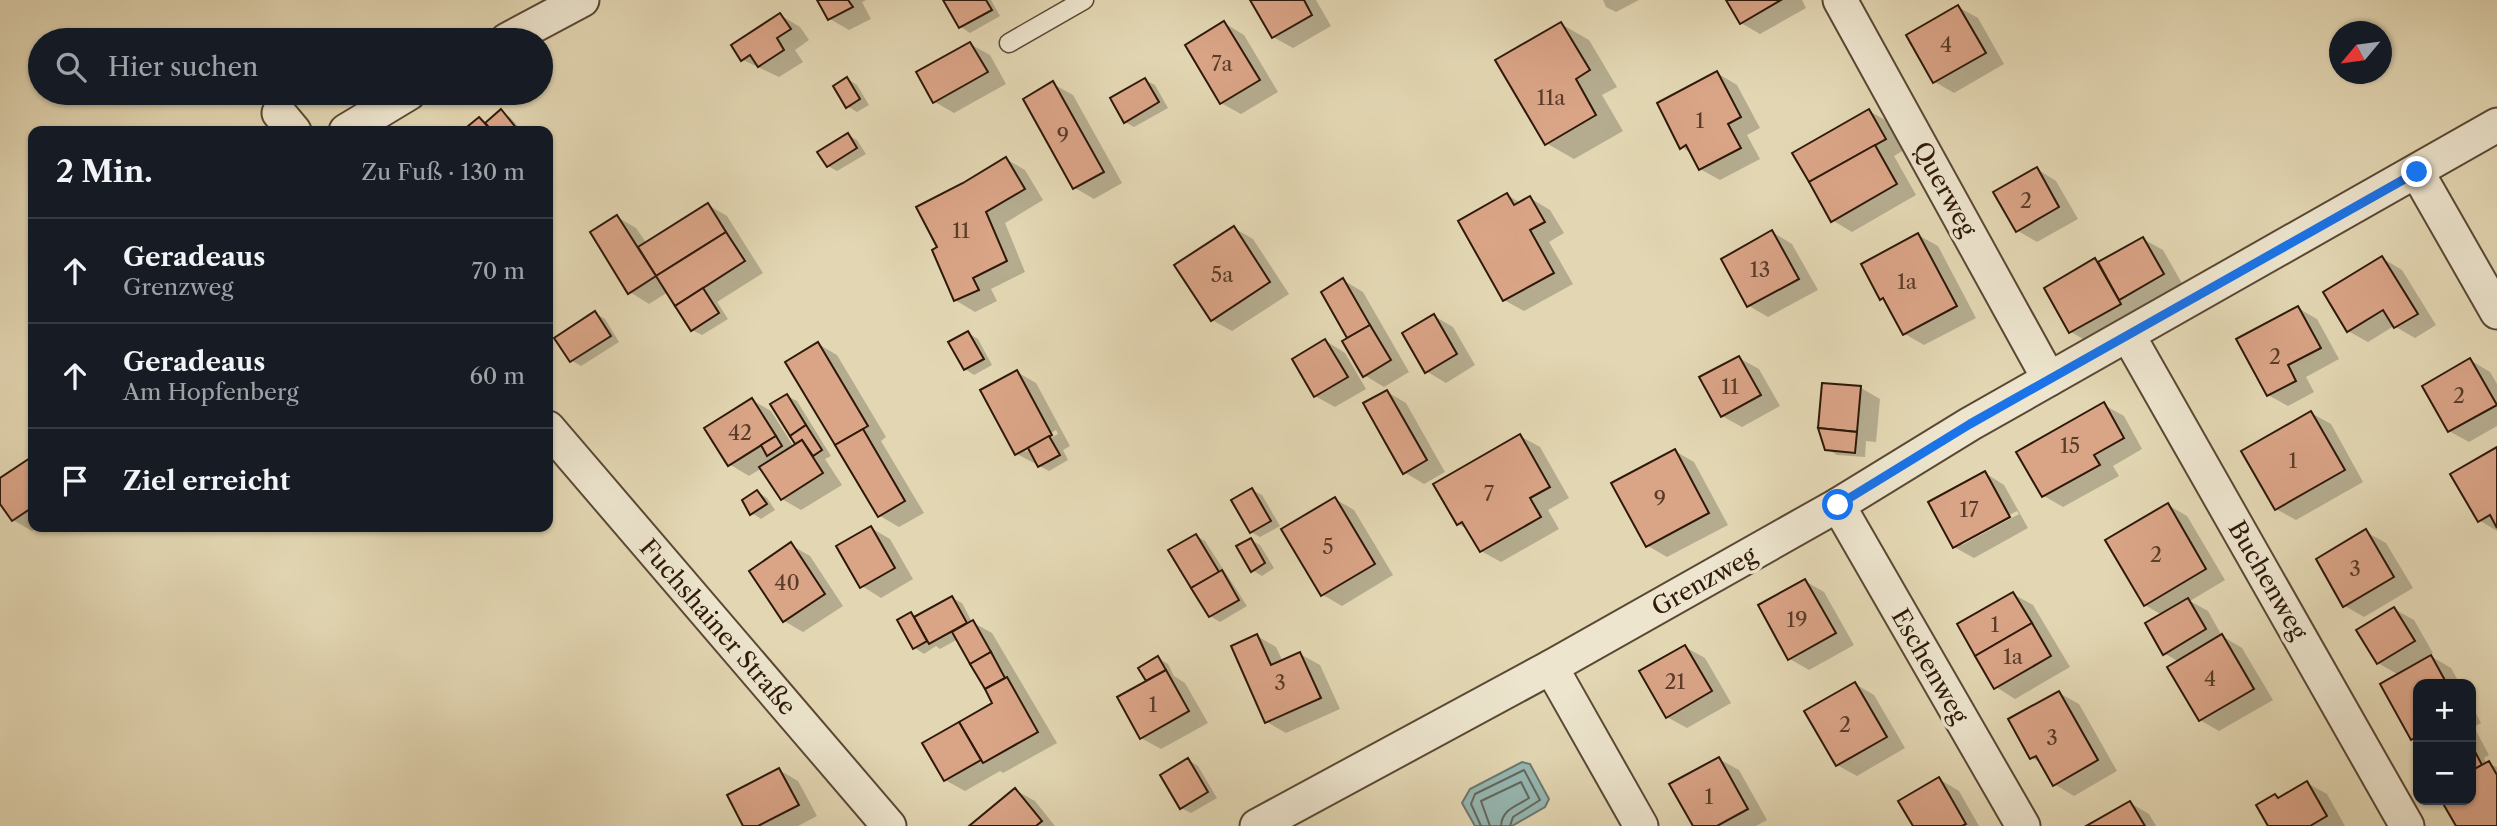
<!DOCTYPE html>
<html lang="de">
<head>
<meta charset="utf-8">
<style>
	body { margin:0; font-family:"Libre Caslon Text",serif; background:#20242c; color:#f1f3f6 }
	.controls { position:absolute; right:21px; bottom:21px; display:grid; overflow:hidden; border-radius:14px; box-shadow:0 2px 5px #0004 }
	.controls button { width:63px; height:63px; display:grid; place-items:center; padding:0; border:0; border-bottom:2px solid #363941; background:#171b24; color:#f1f3f6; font:35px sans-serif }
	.compass { position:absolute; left:2329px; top:21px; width:63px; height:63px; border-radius:50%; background:#171b24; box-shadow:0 2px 5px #0004; rotate:241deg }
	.stop { position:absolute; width:21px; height:21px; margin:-16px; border:5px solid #1a73e8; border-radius:50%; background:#fff }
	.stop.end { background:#1a73e8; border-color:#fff; box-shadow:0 2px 7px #0008 }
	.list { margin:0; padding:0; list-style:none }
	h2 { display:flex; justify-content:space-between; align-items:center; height:91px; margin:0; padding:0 28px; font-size:30px }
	h2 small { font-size:23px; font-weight:400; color:#9ea1a6 }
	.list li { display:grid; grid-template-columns:46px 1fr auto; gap:21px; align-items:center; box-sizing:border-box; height:105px; padding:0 28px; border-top:2px solid #363941 }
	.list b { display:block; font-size:26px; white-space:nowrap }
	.list p { margin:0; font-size:23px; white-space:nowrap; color:#9ea1a6 }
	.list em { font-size:23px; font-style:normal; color:#9ea1a6 }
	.icon { flex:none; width:38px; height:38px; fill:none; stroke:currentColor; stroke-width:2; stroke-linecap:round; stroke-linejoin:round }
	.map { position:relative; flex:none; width:2497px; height:826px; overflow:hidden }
	.search { position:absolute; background:#171b24; box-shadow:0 2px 5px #0004; left:28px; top:28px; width:525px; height:77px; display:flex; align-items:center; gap:18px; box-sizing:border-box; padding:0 24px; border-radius:38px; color:#9ea1a6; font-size:26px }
	.panel { position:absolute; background:#171b24; box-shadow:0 2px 5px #0004; left:28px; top:126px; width:525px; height:406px; border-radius:14px }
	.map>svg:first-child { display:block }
	.water { fill:#96b8b3; stroke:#6c786f; stroke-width:2 }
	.shadow { fill:#0003; fill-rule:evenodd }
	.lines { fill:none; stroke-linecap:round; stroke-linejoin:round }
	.shore { stroke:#62685e; stroke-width:2 }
	.building { fill:#daa487; stroke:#2e1809; stroke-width:2 }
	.service-casing { stroke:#5b4834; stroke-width:21 }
	.minor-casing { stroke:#5b4834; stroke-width:37 }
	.service { stroke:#ede5ce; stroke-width:18 }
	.minor { stroke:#ede5ce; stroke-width:33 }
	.route { stroke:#1a73e8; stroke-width:9 }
	.labels { text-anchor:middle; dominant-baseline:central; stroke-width:7; stroke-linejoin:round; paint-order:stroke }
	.number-label { font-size:21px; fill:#593b28 }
	.street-label { font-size:24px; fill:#2e1809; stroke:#ede5ce }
</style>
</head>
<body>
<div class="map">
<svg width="2497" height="826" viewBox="0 0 2497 826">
	<rect width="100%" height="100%" fill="#e3d7b3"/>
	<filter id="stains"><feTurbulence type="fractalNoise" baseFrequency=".00286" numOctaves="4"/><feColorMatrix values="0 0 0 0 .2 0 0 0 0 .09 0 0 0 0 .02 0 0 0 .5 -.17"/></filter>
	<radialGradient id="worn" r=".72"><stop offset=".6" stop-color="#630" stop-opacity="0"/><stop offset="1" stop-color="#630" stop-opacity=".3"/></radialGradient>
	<polygon class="water" points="1522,762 1530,764 1549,799 1545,807 1512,826 1475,826 1462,803 1470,789"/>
	<g class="shadow">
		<polygon points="820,0 866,0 862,2 871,19 849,30 830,19"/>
		<polygon points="945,0 991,0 1000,16 970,33 961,27"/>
		<polygon points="1252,0 1316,0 1331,26 1293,48 1273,37"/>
		<polygon points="1603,0 1639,0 1616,12 1606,7"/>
		<polygon points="1728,0 1802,0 1806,8 1760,34 1741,23"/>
		<polygon points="1958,7 1978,18 2004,64 1954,93 1935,82"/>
		<polygon points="780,15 800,27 809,40 795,50 803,62 779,77 743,60"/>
		<polygon points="1224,23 1244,35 1278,92 1241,114 1221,103"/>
		<polygon points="1561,24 1589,40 1617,87 1602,95 1623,131 1574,159 1546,143"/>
		<polygon points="970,44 990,55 1006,84 954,113 935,102"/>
		<polygon points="1717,73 1737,85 1760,128 1747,135 1760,159 1720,180 1700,169 1692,154 1682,147"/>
		<polygon points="848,79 857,85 869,105 857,112 847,106"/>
		<polygon points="1145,80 1155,85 1168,108 1134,127 1125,122"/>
		<polygon points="1053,84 1073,95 1122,183 1094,199 1075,188"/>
		<polygon points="1869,111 1889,122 1904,150 1894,156 1916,195 1852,232 1832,220"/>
		<polygon points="501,112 510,117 522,131 465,131 479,119 487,124"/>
		<polygon points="848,135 857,140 866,154 837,171 828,166"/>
		<polygon points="1006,159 1025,170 1043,200 1005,223 1025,272 991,289 997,301 975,312 955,300 939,248 964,184"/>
		<polygon points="2037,169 2056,181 2078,219 2037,242 2018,231"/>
		<polygon points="1507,195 1521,203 1530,198 1550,210 1564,233 1549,242 1573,284 1524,311 1504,300"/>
		<polygon points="708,205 727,216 763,273 717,302 728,319 702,335 692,330 668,292 649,304 630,292 617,217 636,228 647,244"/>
		<polygon points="1234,228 1253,239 1289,294 1232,331 1212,320"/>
		<polygon points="1772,232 1792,244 1818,290 1768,317 1749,306"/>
		<polygon points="1918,235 1938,246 1976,318 1924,345 1905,334 1888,302 1881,298"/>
		<polygon points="2143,239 2163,250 2183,285 2090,343 2071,332 2095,260 2100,263"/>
		<polygon points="2382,258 2402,270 2436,325 2415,338 2394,326 2368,342 2348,331"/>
		<polygon points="1343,280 1363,292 1409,372 1384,387 1364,375 1350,339 1323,292"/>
		<polygon points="2298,308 2317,319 2339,359 2306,377 2314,392 2288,406 2268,395"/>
		<polygon points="595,313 605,319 619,342 581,366 571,360"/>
		<polygon points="1434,316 1453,327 1475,365 1446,383 1426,371"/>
		<polygon points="968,333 978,339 992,365 974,375 965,369"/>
		<polygon points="1326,341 1345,353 1366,389 1335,407 1315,396"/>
		<polygon points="818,344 837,355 886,437 881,441 924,513 899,527 880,516 788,362"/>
		<polygon points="1739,358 1759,369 1780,406 1742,427 1722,416"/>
		<polygon points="2470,360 2490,372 2497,384 2497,426 2469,442 2449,431"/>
		<path d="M1017,372L1036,383L1070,446L1063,450L1068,460L1049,471L1017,454ZM1056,430L1058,434L1025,452V448Z"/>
		<polygon points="1823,385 1861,388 1880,399 1876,442 1866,441 1865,457 1837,455 1827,449"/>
		<polygon points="1387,392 1406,403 1445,472 1424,484 1404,472"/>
		<polygon points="787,396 797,401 831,456 825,459 842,485 801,510 782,499 762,468 749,476 729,464 752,400 771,411 794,447 799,444 796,442"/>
		<polygon points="2104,405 2124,416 2142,449 2113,466 2119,476 2063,507 2044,496 2019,452"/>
		<polygon points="2311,413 2331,424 2363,482 2296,520 2276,509"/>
		<polygon points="1520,436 1540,447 1569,498 1548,510 1559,529 1501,562 1481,551 1469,530 1458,524"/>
		<polygon points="2497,449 2497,531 2479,520"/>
		<polygon points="1675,451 1694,462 1728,525 1667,557 1648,546 1613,484"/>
		<polygon points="33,458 33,527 39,527 32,531 13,520 0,501 0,480"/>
		<path d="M1985,473L2004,485L2028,528L1974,558L1954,547ZM2017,511L2019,514L1962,545V541Z"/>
		<polygon points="1252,490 1262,495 1280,526 1260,537 1251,532"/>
		<polygon points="758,492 767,498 775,510 761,519 752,513"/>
		<polygon points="1335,499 1354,510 1393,575 1342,606 1323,595"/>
		<polygon points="2168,505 2187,516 2225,580 2190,601 2208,611 2222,636 2242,648 2273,700 2219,731 2200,720 2179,662 2164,653 2162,615 2145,605"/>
		<polygon points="871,528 890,539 913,579 881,598 862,586"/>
		<polygon points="2366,532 2386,543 2413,588 2364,617 2345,606"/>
		<polygon points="1196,536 1205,541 1247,606 1220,622 1210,616"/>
		<polygon points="1251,540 1260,545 1274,568 1262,576 1252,570"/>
		<polygon points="791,545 810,556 843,606 803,632 784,621"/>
		<polygon points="1805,581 1824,592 1854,645 1809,670 1790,659 1760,606"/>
		<polygon points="2013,594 2033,605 2070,667 2015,699 1996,687"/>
		<polygon points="952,598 962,603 972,622 992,633 1057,743 1003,773 1000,771 965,791 945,780 924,744 995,703 958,639 940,649 936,646 924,654 915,648 911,614 917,618"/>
		<polygon points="2394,609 2414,620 2433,653 2429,655 2451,668 2460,684 2418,684 2418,750 2382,684 2399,675 2378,663"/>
		<polygon points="1257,636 1276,647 1283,662 1300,654 1320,665 1340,709 1286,733 1267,722"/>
		<polygon points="1685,647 1705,658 1731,703 1687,728 1667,717"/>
		<polygon points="1158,658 1168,664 1174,676 1185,683 1208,723 1161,749 1141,738 1148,682 1140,668"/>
		<polygon points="1855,684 1874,695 1905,748 1857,776 1837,765"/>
		<polygon points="2059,693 2079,704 2117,771 2074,796 2054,784 2043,764 2032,758"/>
		<polygon points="2471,704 2481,723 2474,727 2489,755 2484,758 2487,764 2497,767 2497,826 2458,826 2443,800 2471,800"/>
		<polygon points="1719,759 1739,770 1767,820 1756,826 1695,826"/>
		<polygon points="1188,760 1198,766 1217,798 1191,813 1181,808"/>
		<polygon points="779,770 798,781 817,816 798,826 745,826"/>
		<polygon points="1939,779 1959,791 1979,826 1915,826"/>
		<polygon points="2307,783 2327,794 2345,826 2270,826 2275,796 2280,798"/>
		<polygon points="1015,790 1035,801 1055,826 972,826"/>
		<polygon points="2130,803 2149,814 2156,826 2089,826"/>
	</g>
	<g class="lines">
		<g class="shore">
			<polyline points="1481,826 1471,804 1475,794 1524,770 1540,800 1513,817 1510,826"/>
			<path d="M1490,826L1481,801L1521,782L1529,798C1517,806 1502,809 1501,826"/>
		</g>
	</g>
	<g class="building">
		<polygon points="817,0 848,0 853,7 828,20"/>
		<polygon points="943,0 986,0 992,10 959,28"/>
		<polygon points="1250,0 1304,0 1312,15 1272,38"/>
		<polygon points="1726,0 1781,0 1740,24"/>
		<polygon points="1958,5 1986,53 1933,83 1906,35"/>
		<polygon points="780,13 791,29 777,38 784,50 758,67 750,55 741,61 731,45"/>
		<polygon points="1224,21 1260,80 1220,104 1185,45"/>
		<polygon points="1561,22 1590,70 1576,79 1596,115 1545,145 1495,60"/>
		<polygon points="970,42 988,72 933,103 916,72"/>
		<polygon points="1717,71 1741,117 1728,124 1741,148 1699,170 1686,145 1680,149 1657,103"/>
		<polygon points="847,77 860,99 846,108 833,86"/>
		<polygon points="1145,78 1159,102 1124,123 1110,98"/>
		<polygon points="1053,81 1104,172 1073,189 1023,99"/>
		<polygon points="501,109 517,129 515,131 492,131 485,123"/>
		<polygon points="1869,109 1886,139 1809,182 1792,153"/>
		<polygon points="479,117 492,131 462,131"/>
		<polygon points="848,133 857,148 827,167 817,152"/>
		<polygon points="1875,145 1897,184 1831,222 1809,182"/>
		<polygon points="1006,157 1025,189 986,212 1007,261 973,278 979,290 954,301 932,250 937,247 916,207 963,183"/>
		<polygon points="2037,167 2059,207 2016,232 1993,192"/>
		<polygon points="1507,193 1514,205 1530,196 1545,222 1530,230 1554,273 1503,301 1458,221"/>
		<polygon points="708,203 726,232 656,276 638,247"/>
		<polygon points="617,215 656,276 628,294 590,232"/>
		<polygon points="1234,226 1270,282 1211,321 1174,265"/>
		<polygon points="1772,230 1799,279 1747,307 1721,259"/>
		<polygon points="726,232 745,261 675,306 656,276"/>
		<polygon points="1918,233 1957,306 1903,335 1883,298 1880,300 1861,264"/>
		<polygon points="2143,237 2164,274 2119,300 2098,262"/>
		<polygon points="2382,256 2418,314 2394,328 2383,310 2347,332 2323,292"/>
		<polygon points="2095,258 2121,304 2069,333 2044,288"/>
		<polygon points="1343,278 1370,325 1347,338 1321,292"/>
		<polygon points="703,288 719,313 691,331 675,306"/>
		<polygon points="2298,306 2321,348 2288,365 2296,381 2267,396 2236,339"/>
		<polygon points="595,311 611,336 570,362 554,338"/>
		<polygon points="1434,314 1457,354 1425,373 1402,333"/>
		<polygon points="1370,325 1391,360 1363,377 1342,341"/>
		<polygon points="968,331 984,359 964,370 948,342"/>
		<polygon points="1325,339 1348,377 1314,397 1292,359"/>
		<polygon points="818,342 868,426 835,445 785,362"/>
		<polygon points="1739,356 1761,395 1721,417 1699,377"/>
		<polygon points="2470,358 2497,405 2448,432 2422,386"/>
		<polygon points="1017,370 1052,435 1015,455 980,390"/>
		<polygon points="1822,383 1861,386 1857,432 1818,428"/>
		<polygon points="1387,390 1427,460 1403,474 1363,403"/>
		<polygon points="787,394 806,425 790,436 770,404"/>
		<polygon points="752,398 776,436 728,466 704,428"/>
		<polygon points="2104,402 2124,438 2094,455 2100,465 2042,497 2016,452"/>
		<polygon points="2311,411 2345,470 2275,510 2241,451"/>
		<polygon points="806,425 822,450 813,456 802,440 795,444 790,436"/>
		<polygon points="1818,428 1857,432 1855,453 1825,450"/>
		<polygon points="863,429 905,501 878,517 835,445"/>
		<polygon points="1520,434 1550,487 1530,498 1541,517 1480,552 1462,522 1457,525 1433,484"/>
		<polygon points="776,436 782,446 767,456 761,445"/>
		<polygon points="1049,436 1060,455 1038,467 1028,448"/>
		<polygon points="802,440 823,473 781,500 759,467"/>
		<polygon points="2497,447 2497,528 2490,515 2478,522 2450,474"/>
		<polygon points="1675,449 1709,513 1646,547 1611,483"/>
		<polygon points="33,456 33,507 12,521 0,504 0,478"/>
		<polygon points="1985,471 2010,517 1953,548 1928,502"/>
		<polygon points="1252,488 1271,521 1250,533 1231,500"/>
		<polygon points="757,490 767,504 750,515 742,500"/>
		<polygon points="1335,497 1375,564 1321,596 1281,529"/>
		<polygon points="2168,503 2206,569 2144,606 2105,540"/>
		<polygon points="871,526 895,568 860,588 836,546"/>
		<polygon points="2366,529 2394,577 2343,607 2316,559"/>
		<polygon points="1196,534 1219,572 1191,588 1168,550"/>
		<polygon points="1251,538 1265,563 1251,572 1236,546"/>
		<polygon points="791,542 825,594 783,622 749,571"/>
		<polygon points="1222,570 1239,600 1209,617 1191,588"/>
		<polygon points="1805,579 1836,633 1788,660 1758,605"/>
		<polygon points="2013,592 2032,623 1975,656 1957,624"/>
		<polygon points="952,596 967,623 929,644 914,617"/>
		<polygon points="2188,598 2206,629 2163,655 2145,623"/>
		<polygon points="2394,607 2415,641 2377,664 2356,630"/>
		<polygon points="911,612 927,641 913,649 897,620"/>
		<polygon points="973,620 991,652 970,664 952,632"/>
		<polygon points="2032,623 2051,656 1994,689 1975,656"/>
		<polygon points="1257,634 1271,665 1300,652 1321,698 1265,723 1231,646"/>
		<polygon points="2222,634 2254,689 2199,721 2167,667"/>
		<polygon points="1685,645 1712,691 1666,718 1639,671"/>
		<polygon points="991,652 1005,678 985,689 970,664"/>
		<polygon points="2431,655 2447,684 2418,684 2418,736 2411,740 2380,684"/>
		<polygon points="1158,656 1166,670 1146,681 1138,668"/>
		<polygon points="1166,670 1189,711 1140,739 1117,697"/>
		<polygon points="1007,677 1038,732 983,763 959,722 992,703 985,689"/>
		<polygon points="1855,682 1887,737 1836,766 1804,711"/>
		<polygon points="2059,691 2098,760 2053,786 2036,756 2030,759 2008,719"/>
		<polygon points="959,722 981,760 944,781 922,743"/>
		<polygon points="2471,744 2482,765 2471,771"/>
		<polygon points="1719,757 1748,809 1717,826 1693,826 1669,784"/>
		<polygon points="1188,758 1208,792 1180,809 1160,775"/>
		<polygon points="2489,761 2497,775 2497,826 2456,826 2441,800 2471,800 2471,771"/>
		<polygon points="779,768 799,805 758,826 743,826 727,795"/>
		<polygon points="1939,777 1966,824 1962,826 1913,826 1898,801"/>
		<polygon points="2307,781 2327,816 2310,826 2268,826 2256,805 2275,794 2278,798"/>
		<polygon points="1015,788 1042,821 1036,826 969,826"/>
		<polygon points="2130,801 2145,826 2086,826"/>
	</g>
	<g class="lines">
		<g class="service-casing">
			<polyline id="service" points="1009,43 1084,0"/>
		</g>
		<g class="minor-casing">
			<g id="minor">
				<polyline points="1840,0 2049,379"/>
				<polyline points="507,40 582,0"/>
				<polyline points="279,113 294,131"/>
				<polyline points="346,131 409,93"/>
				<polyline points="2417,172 2497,312"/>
				<polyline points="2128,335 2407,826"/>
				<polyline points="548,428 889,826"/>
				<polyline points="1838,505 2023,826"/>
				<polyline points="1551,667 1641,826"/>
				<polyline points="1257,826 1551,667 1838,505 1970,424 2497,125"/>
			</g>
		</g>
		<use href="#service" class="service"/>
		<use href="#minor" class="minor"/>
	</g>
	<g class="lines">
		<polyline class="route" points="1838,505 1970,424 2417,172"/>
	</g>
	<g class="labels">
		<g class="number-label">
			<text x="1946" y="44">4</text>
			<text x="1222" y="63">7a</text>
			<text x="1551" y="97">11a</text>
			<text x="1700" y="120">1</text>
			<text x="1063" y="135">9</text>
			<text x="2026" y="200">2</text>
			<text x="961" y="230">11</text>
			<text x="1760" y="269">13</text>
			<text x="1222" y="274">5a</text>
			<text x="1907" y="281">1a</text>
			<text x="2275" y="356">2</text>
			<text x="1730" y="386">11</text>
			<text x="2459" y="395">2</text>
			<text x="740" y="432">42</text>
			<text x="2070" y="445">15</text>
			<text x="2293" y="460">1</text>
			<text x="1489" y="493">7</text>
			<text x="1660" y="498">9</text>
			<text x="1969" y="509">17</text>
			<text x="1328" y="546">5</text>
			<text x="2156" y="554">2</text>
			<text x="2355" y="568">3</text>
			<text x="787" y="582">40</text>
			<text x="1797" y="619">19</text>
			<text x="1995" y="624">1</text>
			<text x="2013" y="656">1a</text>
			<text x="2210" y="678">4</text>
			<text x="1675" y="681">21</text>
			<text x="1280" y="682">3</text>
			<text x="1153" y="704">1</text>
			<text x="1845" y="724">2</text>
			<text x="2052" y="737">3</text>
			<text x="1709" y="796">1</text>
		</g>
		<g class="street-label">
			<text transform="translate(1945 189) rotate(61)">Querweg</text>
			<text transform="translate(2268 580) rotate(60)">Buchenweg</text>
			<text transform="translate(1704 581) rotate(-29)">Grenzweg</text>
			<text transform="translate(718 627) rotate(49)">Fuchshainer Straße</text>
			<text transform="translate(1930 666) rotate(60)">Eschenweg</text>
		</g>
	</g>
	<rect width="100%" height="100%" filter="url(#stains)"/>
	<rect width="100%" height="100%" fill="url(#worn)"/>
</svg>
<div class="controls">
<button>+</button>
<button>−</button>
</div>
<svg class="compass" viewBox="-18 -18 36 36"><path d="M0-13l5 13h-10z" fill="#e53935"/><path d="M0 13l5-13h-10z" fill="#9ea1a6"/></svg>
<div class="stop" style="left:1838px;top:505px"></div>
<div class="stop end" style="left:2417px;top:172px"></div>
<div class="search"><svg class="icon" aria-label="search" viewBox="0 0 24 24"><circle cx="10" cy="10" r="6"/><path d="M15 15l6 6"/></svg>Hier suchen</div>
<section class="panel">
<h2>2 Min.<small>Zu Fuß · 130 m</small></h2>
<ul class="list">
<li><svg class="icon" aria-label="ahead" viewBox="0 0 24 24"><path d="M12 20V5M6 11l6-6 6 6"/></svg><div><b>Geradeaus</b><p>Grenzweg</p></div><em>70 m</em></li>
<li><svg class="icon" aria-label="ahead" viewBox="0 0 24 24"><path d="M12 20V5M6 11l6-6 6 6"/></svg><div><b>Geradeaus</b><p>Am Hopfenberg</p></div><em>60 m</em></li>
<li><svg class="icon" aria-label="arrive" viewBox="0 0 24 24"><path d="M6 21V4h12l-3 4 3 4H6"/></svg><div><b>Ziel erreicht</b></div></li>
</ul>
</section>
</div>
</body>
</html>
